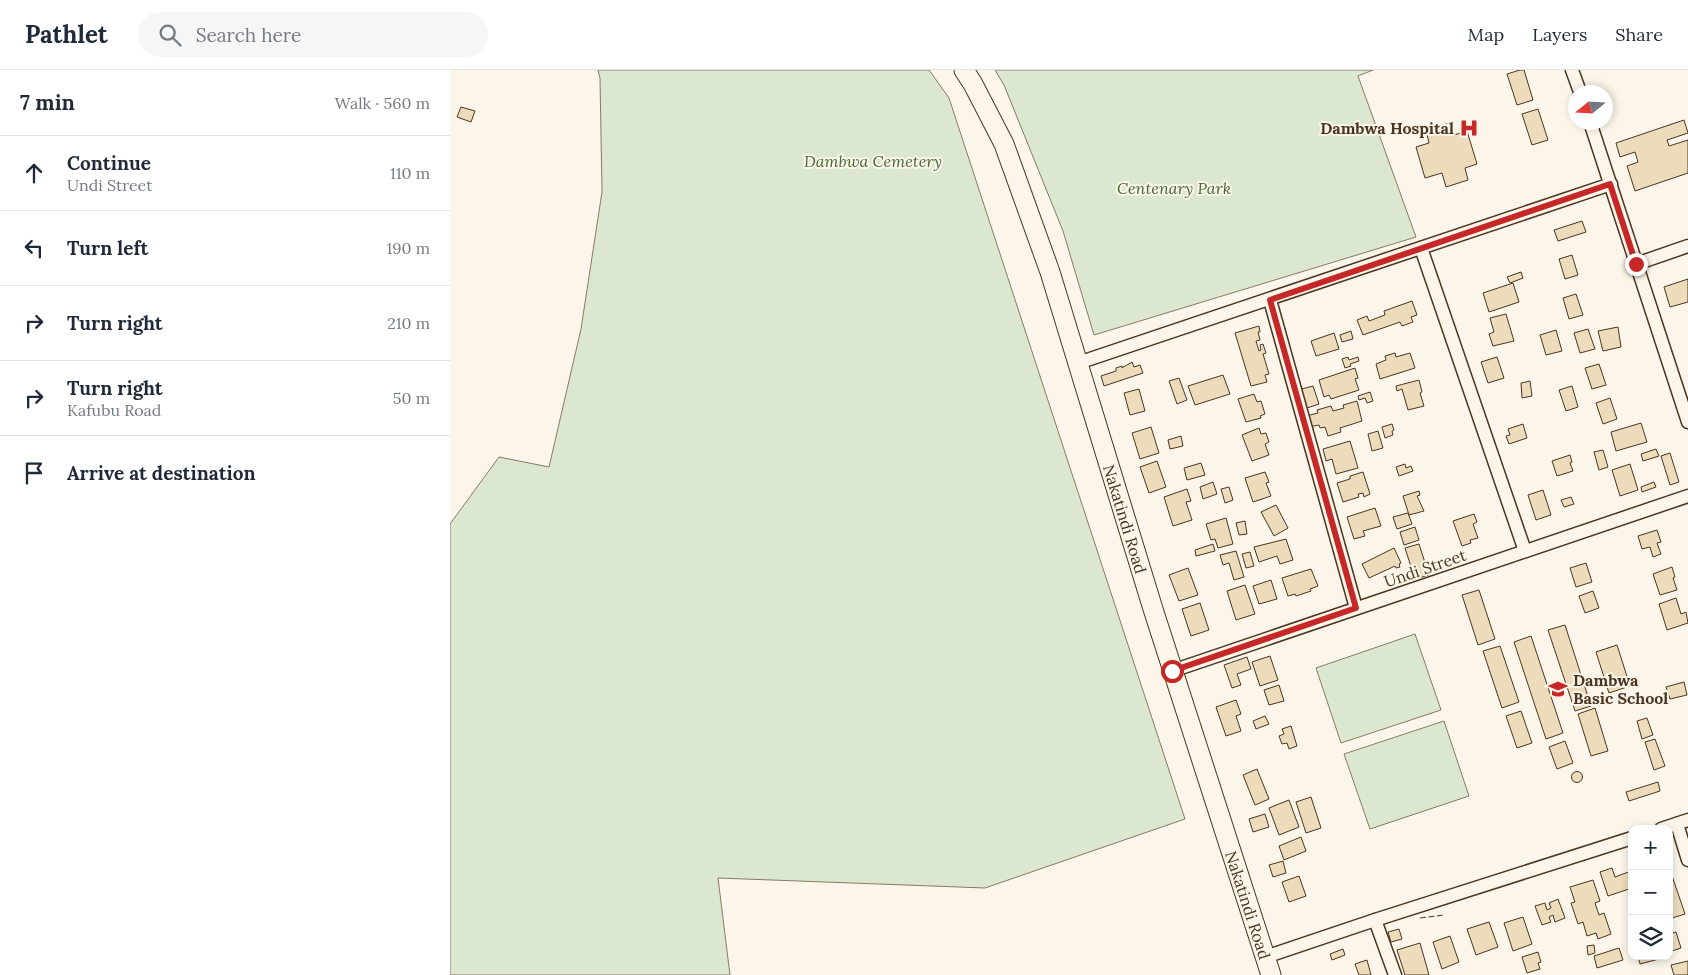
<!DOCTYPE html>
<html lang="en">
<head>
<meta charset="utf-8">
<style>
	body { margin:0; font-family:Lora,serif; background:#f6f6f7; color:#1f2937 }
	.controls { position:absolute; right:15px; bottom:15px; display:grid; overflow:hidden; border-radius:10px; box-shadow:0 2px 8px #0003 }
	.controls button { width:45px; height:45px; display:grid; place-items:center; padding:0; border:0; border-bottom:1px solid #e0e1e3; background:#fff; color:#1f2937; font:25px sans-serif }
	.compass { position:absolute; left:1118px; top:15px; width:45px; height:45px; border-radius:50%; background:#fff; box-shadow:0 2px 8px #0003; rotate:252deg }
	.stop { position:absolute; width:15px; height:15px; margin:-11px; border:4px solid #c62828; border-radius:50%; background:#fff }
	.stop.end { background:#c62828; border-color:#fff; box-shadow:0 1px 5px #0008 }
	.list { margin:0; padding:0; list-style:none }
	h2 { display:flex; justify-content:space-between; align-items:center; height:65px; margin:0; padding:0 20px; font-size:21px }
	h2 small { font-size:16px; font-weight:400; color:#747a83 }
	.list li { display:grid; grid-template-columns:32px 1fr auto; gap:15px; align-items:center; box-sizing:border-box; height:75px; padding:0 20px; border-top:1px solid #e0e1e3 }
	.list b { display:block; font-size:19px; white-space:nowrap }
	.list p { margin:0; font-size:16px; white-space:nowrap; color:#747a83 }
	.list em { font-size:16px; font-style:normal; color:#747a83 }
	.icon { flex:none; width:28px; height:28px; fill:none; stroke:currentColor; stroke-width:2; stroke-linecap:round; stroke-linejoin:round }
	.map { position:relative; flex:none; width:1238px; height:905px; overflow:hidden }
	header { display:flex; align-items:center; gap:30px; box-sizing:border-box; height:70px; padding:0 25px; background:#fff; border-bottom:1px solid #e0e1e3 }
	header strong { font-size:24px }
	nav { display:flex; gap:28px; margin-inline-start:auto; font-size:18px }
	.search { width:350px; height:45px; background:#f6f6f7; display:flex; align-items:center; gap:12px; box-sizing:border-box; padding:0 18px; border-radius:28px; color:#747a83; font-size:19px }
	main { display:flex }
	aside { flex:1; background:#fff }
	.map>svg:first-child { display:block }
	.green { fill:#dce7d0; stroke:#887966 }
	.building { fill:#ecdcbc; stroke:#4a3520 }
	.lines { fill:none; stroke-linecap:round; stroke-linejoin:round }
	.minor-casing { stroke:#4a3520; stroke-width:15 }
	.highway-casing { stroke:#4a3520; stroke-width:21 }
	.minor { stroke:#fbf6e9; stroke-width:12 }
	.highway { stroke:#fbf6e9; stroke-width:19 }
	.fence { stroke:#4a3520; stroke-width:1; stroke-dasharray:6 2.5; stroke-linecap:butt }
	.route { stroke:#c62828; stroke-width:6 }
	.labels { text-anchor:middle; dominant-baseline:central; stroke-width:4; stroke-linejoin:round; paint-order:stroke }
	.poi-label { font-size:16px; font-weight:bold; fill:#4a3520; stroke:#fbf6e9; text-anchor:end }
	.park-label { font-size:16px; font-style:italic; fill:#436837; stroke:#fbf6e9 }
	.street-label { font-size:16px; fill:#4a3520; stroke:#fbf6e9 }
</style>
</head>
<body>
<header>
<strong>Pathlet</strong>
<div class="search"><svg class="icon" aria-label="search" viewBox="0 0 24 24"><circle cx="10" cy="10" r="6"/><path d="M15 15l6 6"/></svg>Search here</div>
<nav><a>Map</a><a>Layers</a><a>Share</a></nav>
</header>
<main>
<aside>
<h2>7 min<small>Walk · 560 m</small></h2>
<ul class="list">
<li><svg class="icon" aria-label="ahead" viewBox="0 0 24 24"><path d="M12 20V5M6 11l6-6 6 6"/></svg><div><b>Continue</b><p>Undi Street</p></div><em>110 m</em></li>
<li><svg class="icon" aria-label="left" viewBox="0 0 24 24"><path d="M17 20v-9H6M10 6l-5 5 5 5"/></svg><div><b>Turn left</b></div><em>190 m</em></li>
<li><svg class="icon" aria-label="right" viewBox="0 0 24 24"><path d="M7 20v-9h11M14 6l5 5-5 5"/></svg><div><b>Turn right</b></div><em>210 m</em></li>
<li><svg class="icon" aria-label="right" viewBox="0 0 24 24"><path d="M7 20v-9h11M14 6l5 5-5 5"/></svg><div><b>Turn right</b><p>Kafubu Road</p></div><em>50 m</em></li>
<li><svg class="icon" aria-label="arrive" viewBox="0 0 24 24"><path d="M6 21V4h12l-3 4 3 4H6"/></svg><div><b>Arrive at destination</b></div></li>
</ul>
</aside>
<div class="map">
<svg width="1238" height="905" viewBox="0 0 1238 905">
	<rect width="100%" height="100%" fill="#fbf6e9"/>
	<g class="green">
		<polygon points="148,0 479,0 499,28 735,749 535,818 268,808 280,905 0,905 0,454 49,387 99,397 131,259 152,122 150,8"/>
		<polygon points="545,0 923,0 908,6 966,167 644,265 613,161 554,15"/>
		<polygon points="965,564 991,640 891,673 866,598"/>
		<polygon points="994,651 1019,726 920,759 894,684"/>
	</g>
	<g class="building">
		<polygon points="1070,0 1074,0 1083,30 1067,35 1057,4"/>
		<polygon points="11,37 25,41 21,52 7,47"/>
		<polygon points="1088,39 1098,70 1082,75 1072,44"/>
		<polygon points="1234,50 1238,63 1217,70 1219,76 1238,70 1238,103 1185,121 1177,96 1188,92 1185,82 1170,87 1166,73"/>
		<polygon points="1000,53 1004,65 1017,61 1027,94 1015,98 1018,110 996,117 992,103 975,108 966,77 979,73 976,60"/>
		<polygon points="1132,151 1136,162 1108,171 1104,160"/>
		<polygon points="1122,185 1128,205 1115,209 1109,189"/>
		<polygon points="1071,202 1073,208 1060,213 1057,207"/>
		<polygon points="1238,209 1238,232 1220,237 1214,217"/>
		<polygon points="1063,213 1069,232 1039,242 1033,223"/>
		<polygon points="1126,224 1133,245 1119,249 1113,228"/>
		<polygon points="962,231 967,245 961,247 963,252 952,256 950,252 913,265 907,250 917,246 919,251 935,245 934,241"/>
		<polygon points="1056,244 1064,271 1043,276 1039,264 1044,262 1040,248"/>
		<polygon points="809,256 810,262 808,262 810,270 806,271 809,281 811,280 810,275 813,274 816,283 813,284 819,304 815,305 817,312 801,316 785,263"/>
		<polygon points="1168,257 1171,277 1153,281 1148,261"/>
		<polygon points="1138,259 1145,279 1130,283 1124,263"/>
		<polygon points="1106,260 1112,281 1096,285 1090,265"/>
		<polygon points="901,261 903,269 892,272 890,265"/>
		<polygon points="884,263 889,279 866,286 861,271"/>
		<polygon points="945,283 946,287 960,283 965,298 930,309 926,294 936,290 935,286"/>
		<polygon points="898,287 899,290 908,287 909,291 900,294 901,296 895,298 892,289"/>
		<polygon points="1047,287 1054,308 1038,313 1031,292"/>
		<polygon points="682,292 684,297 690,295 693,303 654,316 651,306 666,301 666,298 672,296 672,298"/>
		<polygon points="1149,294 1156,315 1142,319 1135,298"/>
		<polygon points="905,298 908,308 905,309 909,320 881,329 879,325 874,327 869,310"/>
		<polygon points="773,305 780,324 745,335 738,316"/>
		<polygon points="729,308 737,330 727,334 719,311"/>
		<polygon points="969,310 972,322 970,323 974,336 958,340 952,319 947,321 946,316"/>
		<polygon points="1080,311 1082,326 1072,328 1071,313"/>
		<polygon points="863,316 869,334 854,339 848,320"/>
		<polygon points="1122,316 1128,337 1116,341 1109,320"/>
		<polygon points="689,319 695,341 680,345 674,323"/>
		<polygon points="920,322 923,331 917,333 915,328 909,330 908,326"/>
		<polygon points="804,324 807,332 811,331 815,344 810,346 811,348 796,352 788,329"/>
		<polygon points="1160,328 1167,349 1153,354 1146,333"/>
		<polygon points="907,331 912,351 890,358 891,362 878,366 875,357 870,358 869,355 859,357 856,346 868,343 867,340 881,336 883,341 894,338 893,335"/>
		<polygon points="1191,353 1197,372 1166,381 1161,362"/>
		<polygon points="942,354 944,360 942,361 943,365 935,368 932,357"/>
		<polygon points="1073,354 1077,368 1059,374 1056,366 1060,365 1058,359"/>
		<polygon points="701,357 709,383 690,389 682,363"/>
		<polygon points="809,358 811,364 816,363 819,372 815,374 819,385 802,391 792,365"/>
		<polygon points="928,361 933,378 922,381 918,364"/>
		<polygon points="731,366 733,376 720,379 718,370"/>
		<polygon points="900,371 908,398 886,404 882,389 876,391 873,379"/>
		<polygon points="1206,379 1209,386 1193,391 1191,384"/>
		<polygon points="1153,380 1158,397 1149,400 1144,382"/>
		<polygon points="1220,383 1229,412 1220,415 1211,386"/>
		<polygon points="1120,385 1122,392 1120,393 1123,401 1107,406 1102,391"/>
		<polygon points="707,391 716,417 699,423 690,397"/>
		<polygon points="751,393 755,405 737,410 734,398"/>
		<polygon points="955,394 956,398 961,396 963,401 949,406 946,397"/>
		<polygon points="1180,394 1188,420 1170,426 1162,400"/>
		<polygon points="815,402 819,412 816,413 821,426 803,432 795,408"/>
		<polygon points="913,402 920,424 914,427 913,423 908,424 909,427 893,432 887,413 900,409 900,406"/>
		<polygon points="763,412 767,424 753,429 750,417"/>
		<polygon points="1204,412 1206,417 1192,422 1191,417"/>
		<polygon points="779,417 783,430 775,433 771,419"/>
		<polygon points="737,419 741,431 736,432 742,450 723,456 714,427"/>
		<polygon points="1093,420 1101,445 1086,450 1078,425"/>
		<polygon points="969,421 970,425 967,426 974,441 959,445 953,426"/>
		<polygon points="1121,427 1124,434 1114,437 1111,430"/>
		<polygon points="826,435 838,458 824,466 811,442"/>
		<polygon points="925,438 931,456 913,461 915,466 904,469 897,447"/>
		<polygon points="958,443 962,454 947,459 943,447"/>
		<polygon points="1024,444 1027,452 1023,454 1028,468 1020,470 1021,473 1012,476 1003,451"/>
		<polygon points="776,448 783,474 768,478 765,469 761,470 756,454"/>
		<polygon points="795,451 797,464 789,465 786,453"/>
		<polygon points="965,457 969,470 954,475 950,462"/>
		<polygon points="1207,460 1211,472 1207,473 1211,484 1203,487 1200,477 1192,479 1188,466"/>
		<polygon points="836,469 843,490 830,494 827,486 809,492 804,477"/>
		<polygon points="763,474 765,481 746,486 745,480"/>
		<polygon points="969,474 979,505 965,509 955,478"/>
		<polygon points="944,478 951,493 949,494 950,497 946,498 945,496 919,508 912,494"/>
		<polygon points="786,481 794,507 784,510 779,493 773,495 770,485"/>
		<polygon points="800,482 804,496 796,498 792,484"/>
		<polygon points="1136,493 1142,512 1126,517 1120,498"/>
		<polygon points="1222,497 1225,507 1223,508 1227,520 1210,525 1203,504"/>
		<polygon points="738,498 748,525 729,531 719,505"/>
		<polygon points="861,499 868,516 860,519 861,521 846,526 845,524 838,526 832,508"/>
		<polygon points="821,510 827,529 809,534 803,516"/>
		<polygon points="795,515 805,544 786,550 777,521"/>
		<polygon points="1029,520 1045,569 1028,575 1012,525"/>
		<polygon points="1143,521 1149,538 1135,543 1129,526"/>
		<polygon points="1226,528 1231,544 1236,542 1238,553 1217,560 1209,534"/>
		<polygon points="750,533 759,560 741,566 732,539"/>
		<polygon points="1115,555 1141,636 1125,641 1098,560"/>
		<polygon points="1081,566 1113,663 1096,669 1064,572"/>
		<polygon points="1167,575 1180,616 1159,623 1146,582"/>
		<polygon points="1050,576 1069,632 1052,638 1033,581"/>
		<polygon points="820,586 828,610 810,616 802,592"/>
		<polygon points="797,587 801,599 787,604 791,615 782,618 774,595"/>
		<polygon points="1234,612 1237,625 1220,629 1216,617"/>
		<polygon points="829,615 834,631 819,635 814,620"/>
		<polygon points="786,630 791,644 786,646 791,661 776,666 766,637"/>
		<polygon points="1145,638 1158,681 1141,686 1128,644"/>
		<polygon points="1071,641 1082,673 1067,678 1056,646"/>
		<polygon points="815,646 819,654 806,659 803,651"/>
		<polygon points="1197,648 1203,665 1192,669 1187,651"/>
		<polygon points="841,656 847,676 839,679 837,673 832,674 829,666 834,664 832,659"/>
		<polygon points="1205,669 1215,696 1204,700 1195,672"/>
		<polygon points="1115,671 1123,693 1107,699 1099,677"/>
		<polygon points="807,699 819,729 805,735 793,705"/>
		<circle cx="1127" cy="707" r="5.5"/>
		<polygon points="1208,712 1210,721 1179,731 1176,722"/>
		<polygon points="861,727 871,758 856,763 846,732"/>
		<polygon points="839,730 849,757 829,765 819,738"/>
		<polygon points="815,744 819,757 803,762 799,749"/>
		<polygon points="851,767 856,781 834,790 829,776"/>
		<polygon points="833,791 836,803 823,807 819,795"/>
		<polygon points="1219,797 1235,844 1219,849"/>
		<polygon points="1162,798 1165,807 1181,801 1182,818 1158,826 1150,802"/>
		<polygon points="849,806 856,826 839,832 832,812"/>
		<polygon points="1143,810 1150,831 1145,833 1149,845 1154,843 1161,864 1148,869 1146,863 1137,866 1133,852 1128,854 1121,833 1125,832 1120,817"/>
		<polygon points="1108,829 1115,848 1105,852 1103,845 1099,847 1101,852 1092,855 1085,836 1095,833 1097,840 1101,838 1099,833"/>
		<polygon points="1073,847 1082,874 1063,881 1054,853"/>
		<polygon points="1039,852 1048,877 1026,885 1017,859"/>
		<polygon points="949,859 952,869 941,872 938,862"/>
		<polygon points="1226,862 1231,878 1219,882 1219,864"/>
		<polygon points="1000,866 1009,892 992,899 983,872"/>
		<polygon points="970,873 979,905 955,905 947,880"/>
		<polygon points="1144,875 1145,883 1138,885 1137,876"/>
		<polygon points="1169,878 1173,890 1147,898 1144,886"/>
		<polygon points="893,879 895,885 882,890 880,884"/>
		<polygon points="1088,882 1091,892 1088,893 1090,899 1077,903 1072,887"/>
		<polygon points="1188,886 1208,886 1209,889 1190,894"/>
		<polygon points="917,890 921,905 909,905 905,894"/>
		<polygon points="1238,891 1238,905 1224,905 1221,895"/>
	</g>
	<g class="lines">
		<g class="minor-casing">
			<g id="minor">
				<polyline points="1122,0 1130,22"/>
				<polyline points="1140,52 1238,352"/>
				<polyline points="971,178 1075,481"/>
				<polyline points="1186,194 1238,176"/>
				<polyline points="820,230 906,538"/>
				<polyline points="628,293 1161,114"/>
				<polyline points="722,601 1238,426"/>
				<polyline points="1227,754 1238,790"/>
				<polyline points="1211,759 1238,750"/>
				<polyline points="925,850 945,905"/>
				<polyline points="815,887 925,850 1182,768"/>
			</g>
		</g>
		<g class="highway-casing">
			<polyline id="highway" points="514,0 523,14 554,74 600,202 703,539 821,905"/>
		</g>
		<use href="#minor" class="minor"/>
		<use href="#highway" class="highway"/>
		<polyline class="fence" points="970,848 994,845"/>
	</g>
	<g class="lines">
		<polyline class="route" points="722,601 906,538 820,230 1160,114 1186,194"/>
	</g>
	<defs>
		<g id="hospital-bare" transform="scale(1.5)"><path d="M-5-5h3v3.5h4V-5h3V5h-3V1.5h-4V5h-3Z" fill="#c62828" stroke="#fbf6e9" stroke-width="2.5" paint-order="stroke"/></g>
		<g id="school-bare" transform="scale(1.5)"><path d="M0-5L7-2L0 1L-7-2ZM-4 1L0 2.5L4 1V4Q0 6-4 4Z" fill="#c62828" stroke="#fbf6e9" stroke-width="2.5" paint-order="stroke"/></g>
	</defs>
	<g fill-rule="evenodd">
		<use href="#hospital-bare" x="1019" y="58"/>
		<use href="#school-bare" x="1108" y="619"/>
	</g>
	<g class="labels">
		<g class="poi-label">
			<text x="1004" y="58">Dambwa Hospital</text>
			<text x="1123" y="610" text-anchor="start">Dambwa<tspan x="1123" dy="18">Basic School</tspan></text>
		</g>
		<g class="park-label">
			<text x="423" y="91">Dambwa Cemetery</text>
			<text x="724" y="118">Centenary Park</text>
		</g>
		<g class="street-label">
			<text transform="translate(675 449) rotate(73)">Nakatindi Road</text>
			<text transform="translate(975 498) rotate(-19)">Undi Street</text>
			<text transform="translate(798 835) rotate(72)">Nakatindi Road</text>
		</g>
	</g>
</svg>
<div class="controls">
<button>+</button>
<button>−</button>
<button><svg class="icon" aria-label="layers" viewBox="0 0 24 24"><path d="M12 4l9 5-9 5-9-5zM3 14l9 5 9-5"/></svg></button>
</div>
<svg class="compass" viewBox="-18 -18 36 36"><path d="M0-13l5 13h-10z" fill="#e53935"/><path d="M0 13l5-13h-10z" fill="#747a83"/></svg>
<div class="stop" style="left:722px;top:601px"></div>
<div class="stop end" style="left:1186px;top:194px"></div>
</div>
</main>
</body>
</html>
